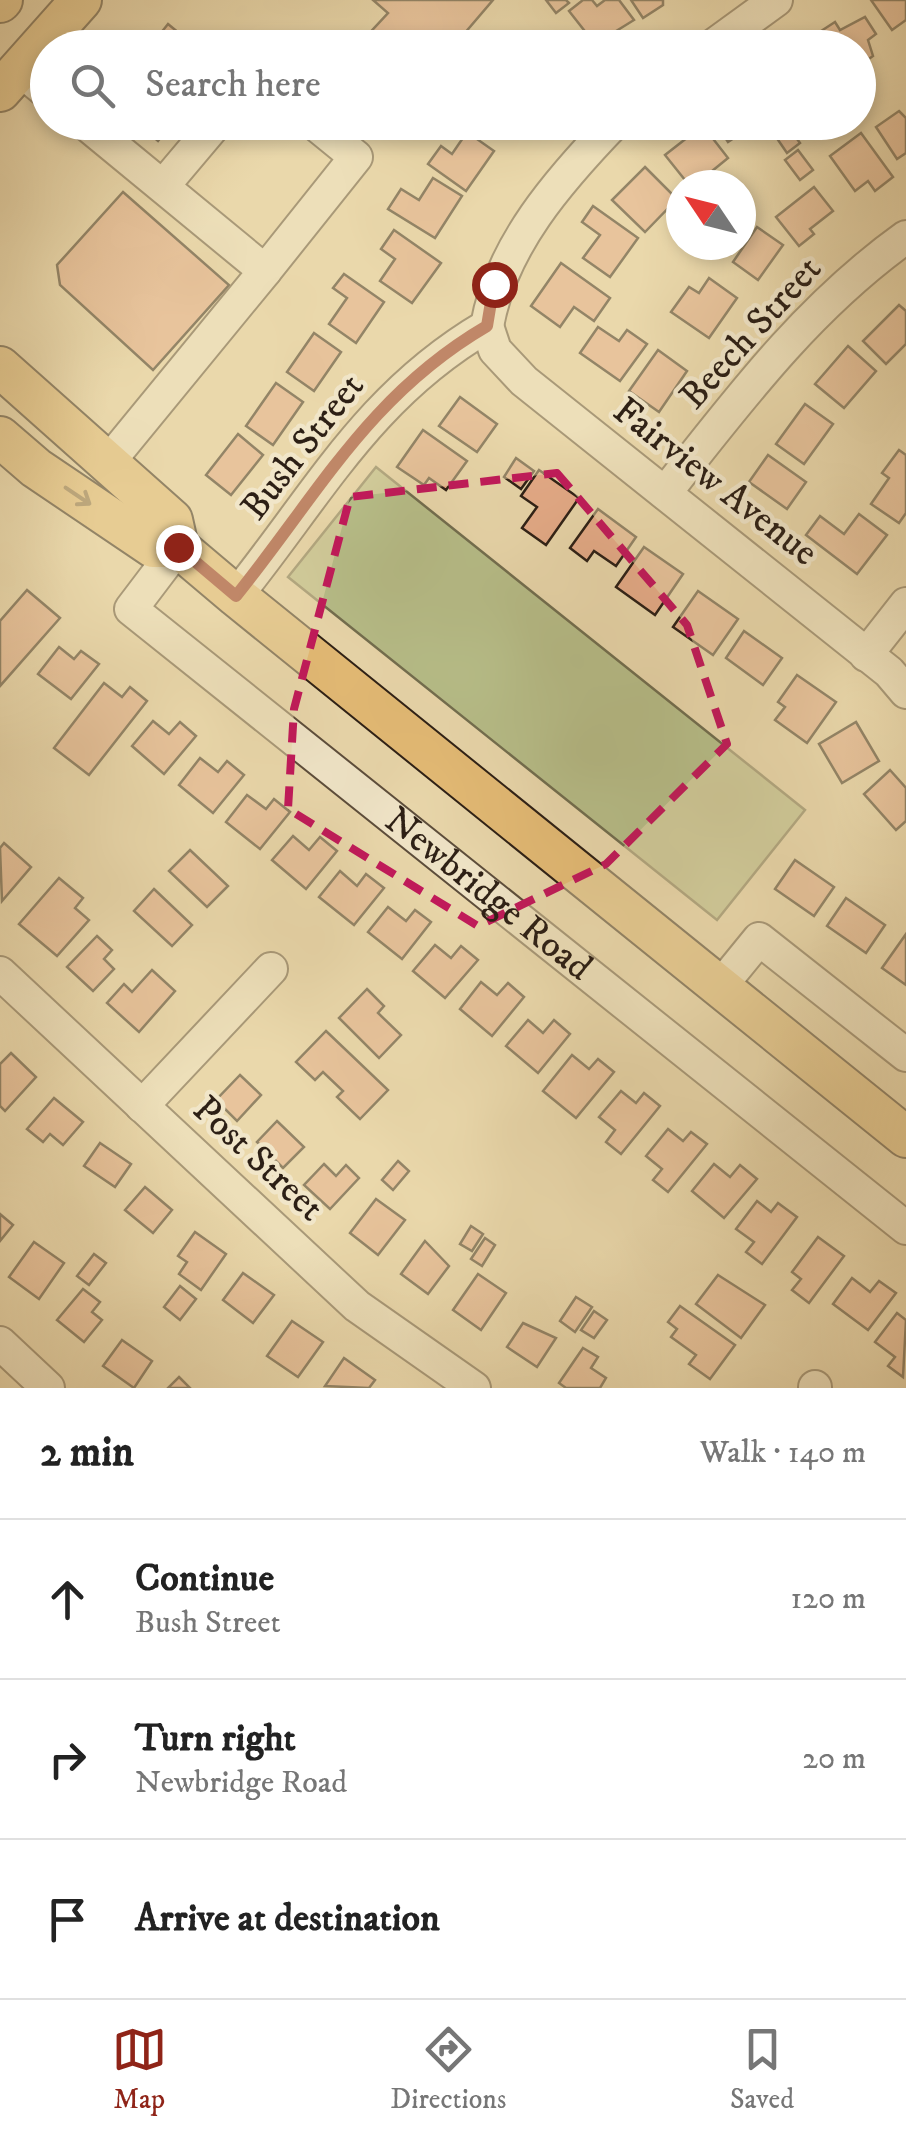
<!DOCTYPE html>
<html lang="en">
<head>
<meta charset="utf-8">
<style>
	body { margin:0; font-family:"IM FELL DW Pica",serif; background:#f6f6f6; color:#222 }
	.compass { position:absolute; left:666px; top:170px; width:90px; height:90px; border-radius:50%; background:#fff; box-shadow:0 5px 15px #0003; rotate:305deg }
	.stop { position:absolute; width:30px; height:30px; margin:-22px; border:8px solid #8f2418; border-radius:50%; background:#fff }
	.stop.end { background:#8f2418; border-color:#fff; box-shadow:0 2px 10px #0008 }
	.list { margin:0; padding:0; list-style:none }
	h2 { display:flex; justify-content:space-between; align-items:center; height:130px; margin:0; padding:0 40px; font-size:42px }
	h2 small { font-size:32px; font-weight:400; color:#767676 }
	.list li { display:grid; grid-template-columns:65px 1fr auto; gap:30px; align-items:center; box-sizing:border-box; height:160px; padding:0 40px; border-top:2px solid #e0e0e0 }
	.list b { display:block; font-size:38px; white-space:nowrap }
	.list p { margin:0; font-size:32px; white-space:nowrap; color:#767676 }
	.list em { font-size:32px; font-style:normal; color:#767676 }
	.icon { flex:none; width:55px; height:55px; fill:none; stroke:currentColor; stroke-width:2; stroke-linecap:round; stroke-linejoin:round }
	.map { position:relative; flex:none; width:906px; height:1388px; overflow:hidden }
	.search { position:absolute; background:#fff; box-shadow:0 5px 15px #0003; left:30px; right:30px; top:30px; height:110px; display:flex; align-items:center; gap:25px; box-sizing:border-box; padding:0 35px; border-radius:55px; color:#767676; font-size:38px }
	.sheet { height:610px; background:#fff }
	nav { display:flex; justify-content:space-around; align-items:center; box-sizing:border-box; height:140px; border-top:2px solid #e0e0e0; background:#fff; font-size:28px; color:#767676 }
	nav a { display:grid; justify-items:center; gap:5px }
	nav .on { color:#8f2418 }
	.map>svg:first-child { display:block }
	.green { fill:#b7be89; stroke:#726e4f; stroke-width:2.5 }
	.building { fill:#e6ac89; stroke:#2c1f15; stroke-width:2.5 }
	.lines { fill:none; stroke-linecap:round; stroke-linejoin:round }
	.minor-casing { stroke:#5c4d3b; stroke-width:36 }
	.major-casing { stroke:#2c1f15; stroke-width:44 }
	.minor { stroke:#f1e6c9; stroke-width:32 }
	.major { stroke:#e5bc76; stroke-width:40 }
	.oneway { stroke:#886e46 }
	.route { stroke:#8f2418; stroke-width:12 }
	.marked { fill:none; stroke:#c2185b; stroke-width:8; stroke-dasharray:20 12; stroke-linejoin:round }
	.labels { text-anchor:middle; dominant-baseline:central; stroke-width:9; stroke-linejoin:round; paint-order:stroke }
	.street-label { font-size:38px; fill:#2c1f15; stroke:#f1e6c9 }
</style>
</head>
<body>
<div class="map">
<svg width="906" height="1388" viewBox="0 0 906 1388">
	<rect width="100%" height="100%" fill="#ead8ac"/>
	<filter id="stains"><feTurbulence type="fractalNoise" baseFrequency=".002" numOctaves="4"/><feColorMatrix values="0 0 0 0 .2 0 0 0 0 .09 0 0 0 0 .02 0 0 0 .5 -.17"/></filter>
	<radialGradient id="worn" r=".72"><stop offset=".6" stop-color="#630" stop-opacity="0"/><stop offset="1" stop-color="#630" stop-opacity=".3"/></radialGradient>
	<polygon class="green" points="376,467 805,810 717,920 288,577"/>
	<g class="building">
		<polygon points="373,0 493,0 452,48 374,48 364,39 388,13"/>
		<polygon points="546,0 566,0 569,3 556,13"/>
		<polygon points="583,0 592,0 597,6 605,0 619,0 634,20 595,44 569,11"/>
		<polygon points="631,0 663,0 663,5 643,18"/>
		<polygon points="871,0 906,0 906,20 892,30"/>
		<polygon points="865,17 876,34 868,40 873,56 860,65 858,48 828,48 818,33 835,22 840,30"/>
		<polygon points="168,24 197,48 149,48"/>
		<polygon points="512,35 523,45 499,48"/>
		<polygon points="559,35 571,48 526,48 538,36 548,46"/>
		<polygon points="899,111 906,118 906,153 897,159 876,127"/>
		<polygon points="136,122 173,122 158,141"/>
		<polygon points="493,122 520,122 510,135"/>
		<polygon points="695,122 700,122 728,158 695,185 689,185 665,155 688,137 683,131"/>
		<polygon points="715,122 775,122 775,123 758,136 752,126 728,142"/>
		<polygon points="787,125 800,143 787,153 774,134"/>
		<polygon points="467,132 494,151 466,191 428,164 441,146 452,154"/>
		<polygon points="861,133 893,177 875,191 868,181 855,191 830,156"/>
		<polygon points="798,150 813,170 800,180 785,160"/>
		<polygon points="645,167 677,199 645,232 612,200"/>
		<polygon points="433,178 462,196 435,238 388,209 401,189 419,200"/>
		<polygon points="814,187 833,211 810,229 814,234 799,246 776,217"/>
		<polygon points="123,192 229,285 153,370 60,285 57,265"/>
		<polygon points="593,206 638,238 610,277 583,258 600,235 582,222"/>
		<polygon points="757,227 783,245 758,280 733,262"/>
		<polygon points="394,230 441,263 412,303 380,281 395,259 381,249"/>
		<polygon points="561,263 610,298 594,321 574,307 560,327 531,306"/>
		<polygon points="344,274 384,302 356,343 329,324 347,298 333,288"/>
		<polygon points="709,278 737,298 709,338 671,312 689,287 699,293"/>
		<polygon points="899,305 906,311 906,344 886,364 863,341"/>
		<polygon points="598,327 619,341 627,330 647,344 620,381 580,353"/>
		<polygon points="314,333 341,352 314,391 287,372"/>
		<polygon points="848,346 876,371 844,408 815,384"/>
		<polygon points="658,350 687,371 659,412 629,391"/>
		<polygon points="276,383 303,402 273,445 246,426"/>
		<polygon points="460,397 497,424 477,452 439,426"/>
		<polygon points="805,404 833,424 804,464 776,444"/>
		<polygon points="423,430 467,461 446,490 429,478 424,485 397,467"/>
		<polygon points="238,434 263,455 231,495 206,475"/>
		<polygon points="899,450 906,455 906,513 899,523 871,504 889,478 882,473"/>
		<polygon points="768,455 806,482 787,509 749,482"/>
		<polygon points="516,458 534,471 521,489 504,477"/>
		<polygon points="539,470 579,498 546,545 522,528 537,507 521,496"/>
		<polygon points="598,509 636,537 616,566 594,551 587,561 570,548"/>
		<polygon points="859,514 887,535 857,574 806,535 820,516 844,534"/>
		<polygon points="644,547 683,574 655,615 616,587"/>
		<polygon points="27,590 60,618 0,686 0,621"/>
		<polygon points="698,591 738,619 713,655 673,627"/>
		<polygon points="744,631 782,658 763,685 726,658"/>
		<polygon points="59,647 74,659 81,651 99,664 71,699 38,674"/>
		<polygon points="797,675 836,702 807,743 775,720 785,707 778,702"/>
		<polygon points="104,683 122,697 130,687 147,701 89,775 54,748"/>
		<polygon points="153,721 169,734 180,722 196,736 164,774 132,746"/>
		<polygon points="856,722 879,761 842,783 819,744"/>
		<polygon points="200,758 218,772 227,761 244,775 213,813 179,785"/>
		<polygon points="890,770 906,788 906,821 896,830 864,794"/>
		<polygon points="247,795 266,809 274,799 290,812 260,849 226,822"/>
		<polygon points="293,836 309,850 320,837 337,851 306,889 272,860"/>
		<polygon points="4,843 31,867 2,901 0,848"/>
		<polygon points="190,850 228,886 207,907 169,871"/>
		<polygon points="795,860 834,887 814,916 775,889"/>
		<polygon points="340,871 357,886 366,874 384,888 354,925 319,897"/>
		<polygon points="59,878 83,898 75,908 89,920 57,956 19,924"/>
		<polygon points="154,889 192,925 172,946 134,911"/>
		<polygon points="846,898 885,925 866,953 827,926"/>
		<polygon points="388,907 406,921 415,910 431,922 402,959 368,932"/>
		<polygon points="906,934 906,985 882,968"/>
		<polygon points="97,936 112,950 104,959 114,969 93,991 67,967"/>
		<polygon points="435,945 451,958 461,946 478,960 445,998 413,971"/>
		<polygon points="152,970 175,991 139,1032 107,1003 124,984 132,992"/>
		<polygon points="481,982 497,995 508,983 524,997 492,1036 460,1009"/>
		<polygon points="367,989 384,1006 378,1013 401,1035 379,1058 339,1018"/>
		<polygon points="528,1020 543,1033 554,1020 570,1034 538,1073 506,1046"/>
		<polygon points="326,1031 388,1090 360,1119 337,1097 343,1091 323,1072 315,1080 296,1062"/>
		<polygon points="11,1053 36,1077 5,1111 0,1106 0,1064"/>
		<polygon points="572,1055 589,1069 598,1059 614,1072 576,1118 543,1091"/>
		<polygon points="240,1075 261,1095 237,1121 216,1100"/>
		<polygon points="621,1091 636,1103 644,1093 660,1106 621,1154 606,1142 615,1130 599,1117"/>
		<polygon points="54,1098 83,1122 63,1145 50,1134 43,1142 27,1129"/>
		<polygon points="277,1121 304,1147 283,1168 257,1142"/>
		<polygon points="668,1129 683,1141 691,1132 707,1144 668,1192 653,1180 662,1169 646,1156"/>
		<polygon points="100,1143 131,1164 115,1187 84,1166"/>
		<polygon points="398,1161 409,1171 393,1190 382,1180"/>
		<polygon points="324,1164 336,1176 346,1165 359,1178 330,1209 304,1185"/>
		<polygon points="714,1164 730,1177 740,1165 757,1179 724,1218 692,1191"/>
		<polygon points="145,1187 172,1210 153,1233 125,1210"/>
		<polygon points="376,1199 405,1220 378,1255 350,1233"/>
		<polygon points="757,1201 771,1212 778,1203 797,1217 762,1264 746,1252 754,1242 736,1229"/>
		<polygon points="0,1214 13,1225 0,1241"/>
		<polygon points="471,1226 483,1234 472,1251 460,1244"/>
		<polygon points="195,1232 226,1254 201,1290 179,1274 187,1262 178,1256"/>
		<polygon points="818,1237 844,1256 809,1303 792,1290 801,1279 792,1272"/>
		<polygon points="485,1238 495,1245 482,1266 471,1259"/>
		<polygon points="425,1241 449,1266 428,1294 401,1274"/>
		<polygon points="34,1242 64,1263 39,1299 9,1277"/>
		<polygon points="94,1254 106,1263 89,1285 77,1276"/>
		<polygon points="243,1273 274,1295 253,1323 223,1300"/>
		<polygon points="478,1274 506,1293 481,1330 453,1310"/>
		<polygon points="718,1275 765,1305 741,1338 696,1304"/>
		<polygon points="852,1278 870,1292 879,1281 896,1293 868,1330 833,1304"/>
		<polygon points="180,1286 196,1299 180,1320 164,1307"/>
		<polygon points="83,1289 100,1302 92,1312 102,1320 84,1342 57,1320"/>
		<polygon points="576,1297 592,1307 575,1332 560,1321"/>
		<polygon points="680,1306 735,1345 710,1379 689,1364 696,1355 671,1337 677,1329 668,1322"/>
		<polygon points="594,1311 607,1320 594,1338 581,1330"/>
		<polygon points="897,1313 906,1320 903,1377 888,1366 895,1357 875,1342"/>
		<polygon points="292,1321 323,1342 298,1377 267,1356"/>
		<polygon points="523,1323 556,1338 537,1367 507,1347"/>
		<polygon points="122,1340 152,1361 134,1388 103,1366"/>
		<polygon points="583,1348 598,1357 591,1368 606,1378 600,1388 566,1388 559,1383"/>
		<polygon points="344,1358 375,1380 369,1388 325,1386"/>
		<polygon points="179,1377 190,1388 168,1388"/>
	</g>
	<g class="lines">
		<g class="minor-casing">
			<g id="minor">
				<polyline points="710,48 776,0"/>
				<polyline points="19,69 48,93"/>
				<polyline points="84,122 265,271 110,460"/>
				<polyline points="163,186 217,122"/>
				<polyline points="265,271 356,157 313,122"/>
				<polyline points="487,326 495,350 524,381 889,672 906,692"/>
				<path d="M665,493C739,399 808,307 906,237"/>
				<path id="s1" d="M178,547L131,609L906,1228"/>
				<path d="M236,596C319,493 369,395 487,326C501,246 559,180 615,122"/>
				<polyline points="866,655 906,604"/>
				<polyline points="0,973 357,1306 474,1388"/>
				<polyline points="719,988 759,939 906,1055"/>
				<polyline points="142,1106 271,969"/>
				<polyline points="0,1343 48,1388"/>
				<polyline points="815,1388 815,1387"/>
			</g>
		</g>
		<g class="major-casing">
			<g id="major">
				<polyline points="0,2 2,0"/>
				<polyline points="0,91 81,0"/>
				<polyline points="0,367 172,520 178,547 236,596 906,1137"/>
				<polyline points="0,437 36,468 153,547 178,547"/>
			</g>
		</g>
		<use href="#minor" class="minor"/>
		<use href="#major" class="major"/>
	</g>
	<defs><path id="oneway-shaft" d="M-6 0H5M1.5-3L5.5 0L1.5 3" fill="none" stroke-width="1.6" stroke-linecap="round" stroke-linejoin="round" transform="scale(2.5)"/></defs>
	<use class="oneway" href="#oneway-shaft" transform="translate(78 496) rotate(34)"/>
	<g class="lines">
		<path class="route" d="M178,547L236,596C319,493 369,395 487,326L494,284"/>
	</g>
	<path d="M0 0H906V1388H0ZM557,473L687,625L727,744L606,864L478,926L288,809L294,709L350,497Z" fill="#ead8ac" fill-opacity=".55" fill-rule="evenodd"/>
	<path class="marked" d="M557,473L687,625L727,744L606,864L478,926L288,809L294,709L350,497Z"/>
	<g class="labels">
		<g class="street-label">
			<text transform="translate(751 333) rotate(-48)">Beech Street</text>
			<text transform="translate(303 447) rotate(-52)">Bush Street</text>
			<text transform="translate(715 482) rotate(38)">Fairview Avenue</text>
			<text stroke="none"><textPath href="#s1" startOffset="535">Newbridge Road</textPath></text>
			<text transform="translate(258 1159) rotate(43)">Post Street</text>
		</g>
	</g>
	<rect width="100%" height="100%" filter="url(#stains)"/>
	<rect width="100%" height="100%" fill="url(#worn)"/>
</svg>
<svg class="compass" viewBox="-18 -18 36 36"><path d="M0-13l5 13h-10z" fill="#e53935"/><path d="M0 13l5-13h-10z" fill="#767676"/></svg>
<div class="stop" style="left:494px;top:284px"></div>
<div class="stop end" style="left:178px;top:547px"></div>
<div class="search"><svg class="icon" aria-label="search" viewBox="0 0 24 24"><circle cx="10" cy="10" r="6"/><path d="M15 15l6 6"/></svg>Search here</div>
</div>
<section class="sheet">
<h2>2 min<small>Walk · 140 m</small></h2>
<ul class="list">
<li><svg class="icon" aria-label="ahead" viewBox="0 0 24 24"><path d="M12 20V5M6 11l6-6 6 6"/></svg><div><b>Continue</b><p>Bush Street</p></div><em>120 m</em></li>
<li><svg class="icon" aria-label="right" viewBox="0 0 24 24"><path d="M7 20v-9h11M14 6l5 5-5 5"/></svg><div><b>Turn right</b><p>Newbridge Road</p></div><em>20 m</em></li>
<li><svg class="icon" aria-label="arrive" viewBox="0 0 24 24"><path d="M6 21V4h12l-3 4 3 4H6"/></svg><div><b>Arrive at destination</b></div></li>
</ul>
</section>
<nav>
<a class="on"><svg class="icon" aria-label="map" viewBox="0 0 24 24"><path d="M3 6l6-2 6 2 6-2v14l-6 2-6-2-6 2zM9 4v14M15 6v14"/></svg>Map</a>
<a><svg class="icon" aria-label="directions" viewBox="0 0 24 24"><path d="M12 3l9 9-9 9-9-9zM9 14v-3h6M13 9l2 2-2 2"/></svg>Directions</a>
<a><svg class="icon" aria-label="saved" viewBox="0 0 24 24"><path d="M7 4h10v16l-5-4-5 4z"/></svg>Saved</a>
</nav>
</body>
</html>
